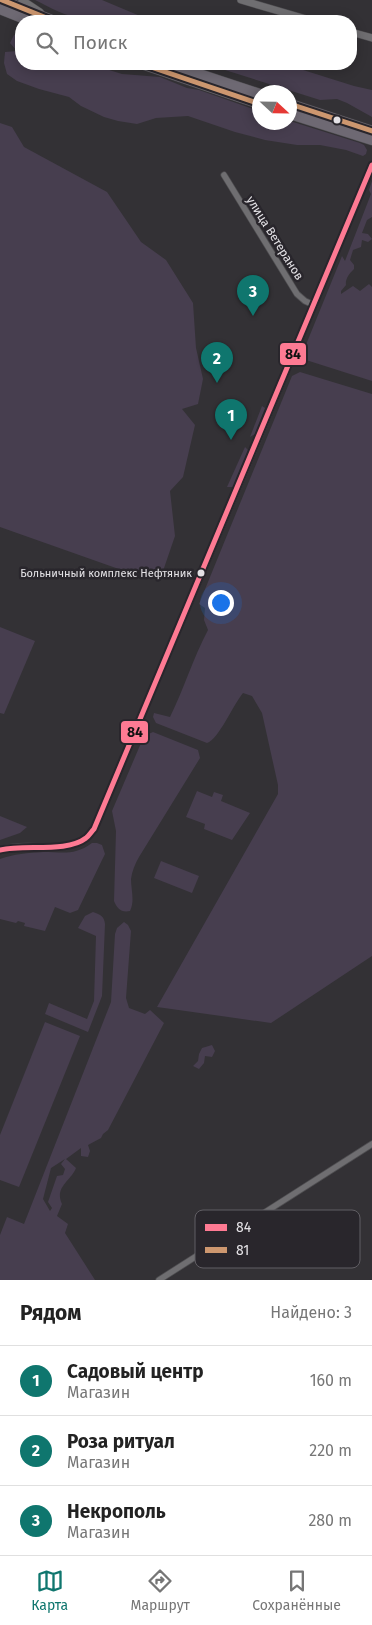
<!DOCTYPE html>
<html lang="ru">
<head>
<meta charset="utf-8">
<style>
	body { margin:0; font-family:"Fira Sans",sans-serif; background:#f2f2f2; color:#222 }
	.compass { position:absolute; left:252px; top:85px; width:45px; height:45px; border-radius:50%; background:#fff; box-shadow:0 2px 12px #0003; rotate:112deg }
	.you { position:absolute; left:220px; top:602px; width:18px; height:18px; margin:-12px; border:4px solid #fff; border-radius:50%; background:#1a73e8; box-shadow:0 0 0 8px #1a73e833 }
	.badge { display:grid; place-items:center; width:32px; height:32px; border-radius:50%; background:#0f766e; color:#fff; font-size:16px; font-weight:700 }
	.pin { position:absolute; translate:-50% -41px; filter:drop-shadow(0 1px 2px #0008) }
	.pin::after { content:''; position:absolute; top:26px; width:18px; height:15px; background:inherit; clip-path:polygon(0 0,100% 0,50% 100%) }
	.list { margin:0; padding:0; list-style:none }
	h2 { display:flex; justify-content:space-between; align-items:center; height:65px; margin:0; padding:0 20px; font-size:21px }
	h2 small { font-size:16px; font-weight:400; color:#767676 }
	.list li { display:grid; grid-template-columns:32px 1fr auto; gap:15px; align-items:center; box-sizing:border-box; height:70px; padding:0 20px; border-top:1px solid #e0e0e0 }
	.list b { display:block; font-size:19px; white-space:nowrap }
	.list p { margin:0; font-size:16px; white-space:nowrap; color:#767676 }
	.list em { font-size:16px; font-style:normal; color:#767676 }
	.icon { flex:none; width:28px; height:28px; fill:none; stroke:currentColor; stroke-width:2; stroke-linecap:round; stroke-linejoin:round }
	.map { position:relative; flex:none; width:372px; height:1280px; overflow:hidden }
	.search { position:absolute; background:#fff; box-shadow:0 2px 12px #0003; left:15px; right:15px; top:15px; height:55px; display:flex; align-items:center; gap:12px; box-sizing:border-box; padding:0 18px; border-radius:20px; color:#767676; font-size:19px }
	.sheet { height:275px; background:#fff }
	nav { display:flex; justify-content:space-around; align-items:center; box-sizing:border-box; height:70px; border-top:1px solid #e0e0e0; background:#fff; font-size:14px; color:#767676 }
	nav a { display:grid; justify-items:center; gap:2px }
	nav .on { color:#0f766e }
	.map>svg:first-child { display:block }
	.green { fill:#473e4f; fill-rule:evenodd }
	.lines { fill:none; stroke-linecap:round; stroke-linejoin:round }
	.minor-casing { stroke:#4f4e51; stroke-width:7 }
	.tertiary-casing { stroke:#4f4e51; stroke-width:8 }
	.trunk-casing { stroke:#4f4e51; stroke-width:11 }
	.minor { stroke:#6f6e71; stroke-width:5.5 }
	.tertiary { stroke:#6f6e71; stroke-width:7 }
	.trunk { stroke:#6e6973; stroke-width:10 }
	.bus-1-casing { stroke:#29262c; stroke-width:9 }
	.bus-2-casing { stroke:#29262c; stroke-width:9 }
	.bus-1 { stroke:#fe7a93; stroke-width:5 }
	.bus-2 { stroke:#cd976f; stroke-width:5 }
	.bus-dot { fill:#e4e2e6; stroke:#29262c; stroke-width:2 }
	.labels { text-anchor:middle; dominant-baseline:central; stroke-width:5; stroke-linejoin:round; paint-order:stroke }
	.bus-label { font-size:11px; fill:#e4e2e6; stroke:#29262c; text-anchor:end }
	.street-label { font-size:12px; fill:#e4e2e6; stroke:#29262c }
	.key { fill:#29262c; stroke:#615e64; stroke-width:1 }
	.key-label { font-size:14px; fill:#e4e2e6 }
	.line-badge { stroke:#29262c; stroke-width:2 }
	.pale-badge-label { font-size:14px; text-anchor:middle; font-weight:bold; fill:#111 }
</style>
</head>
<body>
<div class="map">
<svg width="372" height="1280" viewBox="0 0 372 1280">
	<rect width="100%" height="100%" fill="#333135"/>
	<g class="green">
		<path d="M35,0H102L152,21H94L91,17C71,21 52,8 35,0Z"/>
		<polygon points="14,35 21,36 21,64 96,64 106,69 122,74 160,77 187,88 199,90 259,111 260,122 290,121 360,143 364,145 367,150 366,154 363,156 346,150 320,145 297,145 265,140 235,132 188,116 156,118 137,124 118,121 104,117 81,106 69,97 39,89 17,81 7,74 4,63 5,52 17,51 10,43"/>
		<polygon points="206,64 284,64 354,86 372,90 372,117 347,103 337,99 320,100"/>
		<polygon points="0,123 12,127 24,147 107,192 141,242 166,260 193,303 196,348 203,379 198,404 182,409 195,425 183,477 170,491 175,536 163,571 130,573 0,527"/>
		<path d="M372,181V217L367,220L362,233L368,234L372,239L368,242L362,240L361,247L353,250L350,260L354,265V269C349,274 345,279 346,285L341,291V294L353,286L360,291L369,284L372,287V381L306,360L303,352L342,256L345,261L371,194L369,190Z"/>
		<path d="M300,372L372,394V956L271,1023L157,1007L278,794V785L262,713L252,696L243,693C233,705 219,739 207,743L156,723L153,717L154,713L170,717C184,689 193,658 208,630L204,620L205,608L199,604L292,376Z"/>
		<polygon points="262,406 265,408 255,434 250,437"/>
		<polygon points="245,447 248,450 233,487 227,487"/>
		<polygon points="0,627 35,641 4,714 0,713"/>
		<path d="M153,732L198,750L200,758L139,857C135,864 132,871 131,879C131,890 135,901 130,911C121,913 117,908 114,901L116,831L112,811L144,736Z"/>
		<polygon points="197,791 212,797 214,792 223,795 221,801 250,813 232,840 204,829 205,824 186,817"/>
		<polygon points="0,816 27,827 20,833 0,840"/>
		<path d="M92,843H97L102,845L105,854L102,860L78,910L70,913L55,907L45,931L24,926L25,923L18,921L16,923L0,919V859C14,854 28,853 43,852C63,852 74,856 92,843Z"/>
		<polygon points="161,861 199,876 192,893 154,878"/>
		<path d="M93,912C101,915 104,916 105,924L102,996L88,1032L45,1014L49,1003L87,1019L94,1001L96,936L78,928L85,916Z"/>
		<path d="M124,922L128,925L131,931L126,998L129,1008L145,1014L150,1010L164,1023L108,1130L103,1134L101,1138L88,1145L90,1151L88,1157L81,1156V1148L66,1159L76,1168C71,1181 54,1187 62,1204L57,1216L68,1224L65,1233L95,1280H0V1235L7,1217L24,1224L111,1002L115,934L117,928ZM65,1159L61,1164L65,1169L63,1175L57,1176L48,1202L52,1208L50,1211L43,1199L51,1168Z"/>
		<polygon points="45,1022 80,1036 19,1187 0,1180 0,1135"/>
		<polygon points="212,1045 215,1051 212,1057 205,1056 204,1063 199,1069 193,1066 198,1061 199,1054 202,1048"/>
	</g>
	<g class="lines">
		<g class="minor-casing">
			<g id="minor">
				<polyline points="224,175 297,294 305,301 314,305"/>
				<path d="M0,850C29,839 75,859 94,829L258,440L372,165"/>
				<polyline points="159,1280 372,1144"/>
			</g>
		</g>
		<g class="tertiary-casing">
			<g id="tertiary">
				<polyline points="22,0 40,12"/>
				<polyline points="241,0 313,21"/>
				<polyline points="351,32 372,38"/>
			</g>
		</g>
		<g class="trunk-casing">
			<g id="trunk">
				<polyline points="2,0 54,21"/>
				<polyline points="0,9 30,21"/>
				<polyline points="142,64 260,104"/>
				<polyline points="169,64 260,94"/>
				<polyline points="290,104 372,131"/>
				<polyline points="290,114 372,140"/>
			</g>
		</g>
		<use href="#minor" class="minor"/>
		<use href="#tertiary" class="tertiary"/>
		<use href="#trunk" class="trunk"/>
		<g class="bus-1-casing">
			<path id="bus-1" d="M0,850C24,844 67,853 86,838C89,836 91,832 94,829L372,165"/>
		</g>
		<g class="bus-2-casing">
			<g id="bus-2">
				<polyline points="2,0 54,21"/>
				<polyline points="142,64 260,104"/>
				<polyline points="290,104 372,131"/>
			</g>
		</g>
		<use href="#bus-1" class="bus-1"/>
		<use href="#bus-2" class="bus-2"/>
	</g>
	<g class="bus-dot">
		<circle cx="337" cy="120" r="4.5"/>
		<circle cx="201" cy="573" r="4.5"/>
	</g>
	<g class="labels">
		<g class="bus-label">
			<text x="192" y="573">Больничный комплекс Нефтяник</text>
		</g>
		<g class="street-label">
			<text transform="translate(275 238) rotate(58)">улица Ветеранов</text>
		</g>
	</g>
	<rect x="195" y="1210" width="165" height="58" rx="8" class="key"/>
	<rect x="205" y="1224" width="22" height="7" fill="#fe7a93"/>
	<rect x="205" y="1247" width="22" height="6" fill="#cd976f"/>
	<g class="key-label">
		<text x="236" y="1232">84</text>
		<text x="236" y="1255">81</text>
	</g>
	<g class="line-badge">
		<rect x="279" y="342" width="28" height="24" rx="5" fill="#fe7a93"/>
		<rect x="120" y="720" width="29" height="24" rx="5" fill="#fe7a93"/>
	</g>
	<g class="pale-badge-label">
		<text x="293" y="359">84</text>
		<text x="135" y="737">84</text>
	</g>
</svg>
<svg class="compass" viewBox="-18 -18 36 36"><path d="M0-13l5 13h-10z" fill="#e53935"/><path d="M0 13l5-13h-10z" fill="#767676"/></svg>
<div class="you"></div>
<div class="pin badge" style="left:231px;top:440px">1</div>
<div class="pin badge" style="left:217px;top:383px">2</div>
<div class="pin badge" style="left:253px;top:316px">3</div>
<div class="search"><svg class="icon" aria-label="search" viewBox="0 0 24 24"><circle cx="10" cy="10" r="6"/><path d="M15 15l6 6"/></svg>Поиск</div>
</div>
<section class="sheet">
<h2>Рядом<small>Найдено: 3</small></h2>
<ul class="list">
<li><span class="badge">1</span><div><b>Садовый центр</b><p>Магазин</p></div><em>160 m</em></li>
<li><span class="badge">2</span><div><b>Роза ритуал</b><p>Магазин</p></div><em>220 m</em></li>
<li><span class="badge">3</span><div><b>Некрополь</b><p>Магазин</p></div><em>280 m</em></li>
</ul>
</section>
<nav>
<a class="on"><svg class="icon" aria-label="map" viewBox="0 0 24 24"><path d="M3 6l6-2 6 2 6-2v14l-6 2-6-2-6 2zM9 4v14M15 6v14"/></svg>Карта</a>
<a><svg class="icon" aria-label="directions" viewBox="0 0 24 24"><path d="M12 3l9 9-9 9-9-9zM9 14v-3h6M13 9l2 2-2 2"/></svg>Маршрут</a>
<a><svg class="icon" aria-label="saved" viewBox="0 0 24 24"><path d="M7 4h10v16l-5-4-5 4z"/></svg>Сохранённые</a>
</nav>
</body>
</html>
